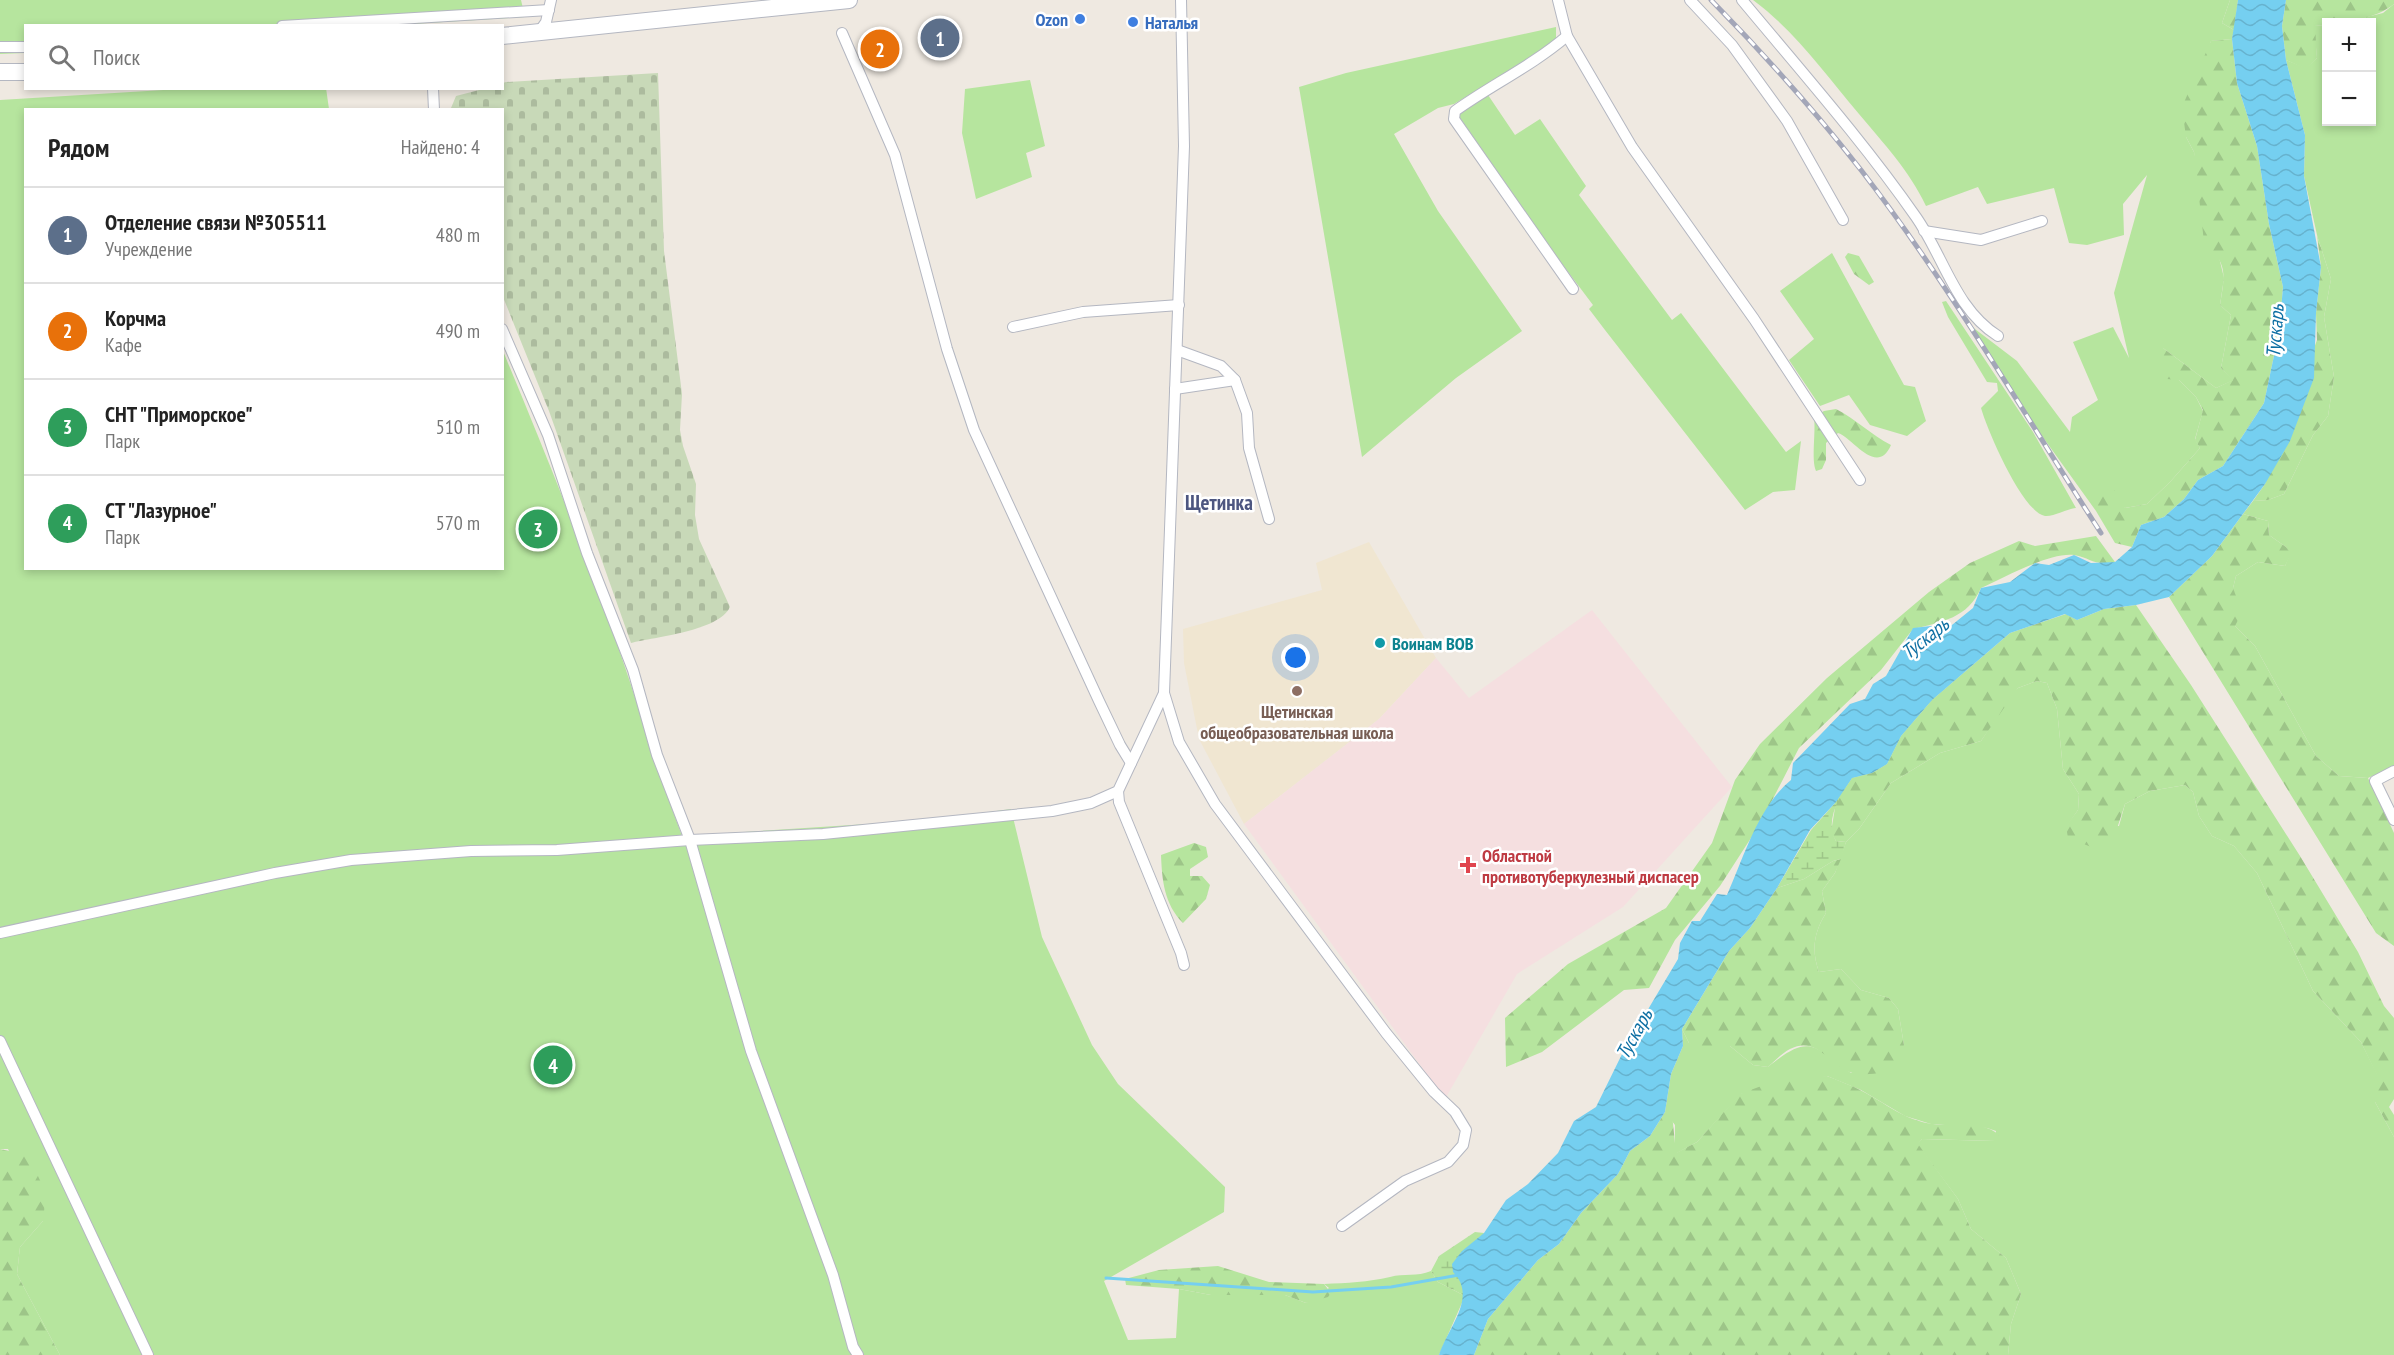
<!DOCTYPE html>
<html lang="ru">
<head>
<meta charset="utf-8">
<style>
	body { margin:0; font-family:"PT Sans Narrow",sans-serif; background:#f2f2f2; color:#222 }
	.controls { position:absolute; right:18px; top:18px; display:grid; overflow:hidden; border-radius:0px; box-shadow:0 3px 9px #0003 }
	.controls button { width:54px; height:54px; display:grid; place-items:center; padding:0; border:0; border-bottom:2px solid #e0e0e0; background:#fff; color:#222; font:30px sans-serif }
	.you { position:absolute; left:1296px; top:658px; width:21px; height:21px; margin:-15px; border:4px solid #fff; border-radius:50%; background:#1a73e8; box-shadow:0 0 0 9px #1a73e833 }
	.badge { display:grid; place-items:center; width:39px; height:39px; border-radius:50%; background:#0f766e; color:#fff; font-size:20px; font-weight:700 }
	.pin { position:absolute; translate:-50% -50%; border:3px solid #fff; box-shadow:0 2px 6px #0006 }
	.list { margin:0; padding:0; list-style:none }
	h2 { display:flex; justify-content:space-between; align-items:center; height:78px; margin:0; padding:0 24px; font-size:26px }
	h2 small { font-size:20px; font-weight:400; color:#767676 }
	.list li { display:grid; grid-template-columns:39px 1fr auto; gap:18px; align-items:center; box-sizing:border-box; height:96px; padding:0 24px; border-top:2px solid #e0e0e0 }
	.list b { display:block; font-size:22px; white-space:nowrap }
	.list p { margin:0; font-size:20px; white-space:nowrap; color:#767676 }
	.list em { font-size:20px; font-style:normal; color:#767676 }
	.icon { flex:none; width:33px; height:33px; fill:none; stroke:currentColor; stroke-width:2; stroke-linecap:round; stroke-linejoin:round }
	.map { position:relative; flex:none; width:2394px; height:1355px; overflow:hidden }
	.search { position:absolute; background:#fff; box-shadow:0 3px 9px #0003; left:24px; top:24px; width:480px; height:66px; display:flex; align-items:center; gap:15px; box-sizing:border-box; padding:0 21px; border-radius:0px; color:#767676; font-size:22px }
	.panel { position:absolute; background:#fff; box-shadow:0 3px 9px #0003; left:24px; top:108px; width:480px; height:462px; border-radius:0px }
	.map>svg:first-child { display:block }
	.education { fill:#f0e6d1 }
	.medical { fill:#f5dfe0 }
	.green { fill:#b6e59e }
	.forest { fill:url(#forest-firs) }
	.wetland { fill:url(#wetland-marsh) }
	.cemetery { fill:url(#cemetery-stones) }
	.water { fill:url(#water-waves) }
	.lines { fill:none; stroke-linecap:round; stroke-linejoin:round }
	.stream { stroke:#75cff0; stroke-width:3 }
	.street-casing { stroke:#b4b7c1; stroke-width:12 }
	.secondary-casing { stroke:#b4b7c1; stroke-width:18 }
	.street { stroke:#fff; stroke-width:10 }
	.secondary { stroke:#fff; stroke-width:16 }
	.rail-casing { stroke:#a3a6b8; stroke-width:5 }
	.rail { stroke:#fff; stroke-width:3; stroke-dasharray:9; stroke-linecap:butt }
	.shop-dot { fill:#3f7fe0; stroke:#fff; stroke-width:2 }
	.culture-dot { fill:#0f9aa8; stroke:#fff; stroke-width:2 }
	.education-dot { fill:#8d6e63; stroke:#fff; stroke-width:2 }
	.health-dot { fill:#e0444e; stroke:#fff; stroke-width:2 }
	.labels { text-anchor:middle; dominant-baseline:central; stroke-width:5; stroke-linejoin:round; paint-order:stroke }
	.shop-label { font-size:18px; font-weight:bold; fill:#366cbe; stroke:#fff; text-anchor:end }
	.culture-label { font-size:18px; font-weight:bold; fill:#0d838f; stroke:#fff; text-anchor:start }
	.education-label { font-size:18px; font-weight:bold; fill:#785e54; stroke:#fff }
	.health-label { font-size:18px; font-weight:bold; fill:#be3a42; stroke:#fff; text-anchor:start }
	.water-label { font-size:20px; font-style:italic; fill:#0d6fa3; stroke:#fff }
	.quarter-label { font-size:21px; font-weight:bold; fill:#4d5680; stroke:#fff }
</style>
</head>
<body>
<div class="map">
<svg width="2394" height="1355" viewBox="0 0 2394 1355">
	<defs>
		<pattern id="forest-firs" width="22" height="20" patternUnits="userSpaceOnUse" patternTransform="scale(1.5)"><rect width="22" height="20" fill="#b6e59e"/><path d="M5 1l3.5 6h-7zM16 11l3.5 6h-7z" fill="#9dc588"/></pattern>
		<pattern id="wetland-marsh" width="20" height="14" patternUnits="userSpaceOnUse" patternTransform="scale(1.5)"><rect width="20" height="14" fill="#b6e59e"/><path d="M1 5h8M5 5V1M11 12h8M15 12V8" fill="none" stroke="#9dc588"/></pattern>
		<pattern id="cemetery-stones" width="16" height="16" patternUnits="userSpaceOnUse" patternTransform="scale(1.5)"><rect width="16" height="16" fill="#c8d9b8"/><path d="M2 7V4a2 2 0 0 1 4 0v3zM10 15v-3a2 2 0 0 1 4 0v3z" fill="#acbb9e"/></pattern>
		<pattern id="water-waves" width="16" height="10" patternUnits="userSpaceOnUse" patternTransform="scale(1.5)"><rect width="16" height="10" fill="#75cff0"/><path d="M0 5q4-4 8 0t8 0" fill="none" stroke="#66b2ce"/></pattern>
	</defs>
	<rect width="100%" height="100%" fill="#efe9e1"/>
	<polygon class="education" points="1369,542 1436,658 1379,719 1244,824 1199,739 1184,663 1183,629 1322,590 1316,563"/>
	<polygon class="medical" points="1592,610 1732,787 1623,907 1517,974 1445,1099 1244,824 1379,719 1436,658 1469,698"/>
	<g class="green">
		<polygon points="0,0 521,0 525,17 378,26 26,26 25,53 0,54"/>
		<path d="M1753,0H2230L2222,23L2234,30L2232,39L2211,41L2186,137L2194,152L2224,278L2220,305L2231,315L2221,368L2234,380L2216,388L2163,348L2179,380L2196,397L2203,411L2195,439L2200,448L2170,482L2147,504L2125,508L2096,490V511L2027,415L1971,326L2017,361L2070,432L2072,417L2098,400L2073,342L2113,327L2129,358L2114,293L2147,175L2123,204L2124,235L2087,245L2069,243L2054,188L1987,204L1978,187L1926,206C1909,170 1884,144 1859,114C1825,74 1796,32 1753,0Z"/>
		<polygon points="2394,4 2394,766 2368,778 2339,776 2316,756 2255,646 2235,626 2233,588 2236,576 2258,562 2285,566 2290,554 2286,547 2269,535 2268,521 2243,514 2253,501 2268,500 2284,494 2313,435 2328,416 2334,377 2324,317 2331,279 2317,235 2304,176 2305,135 2286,60 2306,68 2317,58 2314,26 2326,25 2326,122 2372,122 2372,22 2346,22 2383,13"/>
		<polygon points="1556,27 1556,38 1543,51 1454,104 1438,108 1394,134 1438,211 1522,331 1456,378 1362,457 1299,87 1346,73"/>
		<polygon points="1030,80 1045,146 1026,153 1032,177 976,199 962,133 965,89"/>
		<path d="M196,88H326L329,109L26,110V568H502L503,351C548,460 593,569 630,682C647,733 663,785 682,836L930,820L1011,809L1042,937L1092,1045L1118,1084L1225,1187L1224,1212L1104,1281L1128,1340L1176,1338L1179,1289L1211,1295H1285L1306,1303L1329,1288L1324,1284C1347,1283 1368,1282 1390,1277C1404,1273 1417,1277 1431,1271L1438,1282L1465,1296L1439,1355H60L17,1274L20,1247L43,1221L8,1149H0V100Z"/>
		<polygon points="1486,92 1515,135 1540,119 1586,186 1579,195 1672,320 1681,313 1786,452 1801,441 1795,490 1773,492 1745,510 1605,330 1589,309 1593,305 1535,228 1458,115"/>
		<polygon points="1832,253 1904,385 1915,387 1926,421 1907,436 1870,425 1849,395 1820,406 1789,360 1814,339 1780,291"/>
		<path d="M1946,301L2033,432L2076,508C2066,509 2053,517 2045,516C2022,512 1987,429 1981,408L1998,391L1997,383L1987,382L1948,317L1942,302Z"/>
		<path d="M2037,681L2047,683L2057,709L2063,769L2079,794L2078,810L2067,826H2119L2125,804L2150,791L2185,785L2193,792L2199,816L2212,836L2234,846L2257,873L2313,991L2361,1042L2382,1084L2375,1102L2394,1137V1355H2008L2011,1324L2021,1294L2006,1258L1971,1229L1958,1199L1917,1144L1922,1139L1994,1141L1996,1131L1987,1128L1931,1124L1905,1116L1861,1090L1827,1076L1741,1094L1697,1142L1675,1154V1125L1665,1112L1671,1074L1683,1046L1682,1029L1689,1043L1730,1046L1753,1065L1768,1067C1809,1034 1812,1044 1851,1073L1904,1045L1898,1009L1889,998L1861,990L1841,969L1819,972C1811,950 1814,932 1826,913L1822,891L1835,873L1846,842L1859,829L1891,783L1940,753L1981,741L2011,695L2018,688Z"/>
	</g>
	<g class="forest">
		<polygon points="2230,0 2238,0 2234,30 2222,23"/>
		<path d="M2286,0H2394V4C2375,19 2350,22 2326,22V25L2315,26L2317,58L2306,69L2286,60L2282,26Z"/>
		<path d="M2232,39L2237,83L2257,146L2269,224L2283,287L2279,332L2264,403L2223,466L2198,480L2184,499L2164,517L2141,525L2132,547L2115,543L2096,511V490L2113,488L2125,508L2147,504L2170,482L2200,448L2195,440L2203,410L2196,397L2179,380L2167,379L2153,349L2163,348L2216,388L2233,380L2221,368L2231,315L2220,305C2225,274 2228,264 2204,242L2194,152L2186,137L2182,107L2211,41Z"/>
		<polygon points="2317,235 2331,279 2324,317 2334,377 2328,416 2313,435 2284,494 2268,500 2253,501 2265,484 2317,340 2316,313 2321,267"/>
		<polygon points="1848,253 1859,256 1874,282 1869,285 1854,274 1845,257"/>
		<path d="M1836,409C1856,419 1871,435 1891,445C1877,477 1853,438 1838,433L1826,443V460L1822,469L1816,471C1811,459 1816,433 1814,417L1824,411Z"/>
		<polygon points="2243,514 2268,521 2269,535 2286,547 2291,554 2285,566 2258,562 2236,576 2233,588 2242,612 2235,626 2255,646 2316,756 2339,776 2368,778 2394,833 2394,946 2376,933 2169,597 2212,556"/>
		<path d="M2096,536L2115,562C2093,566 2091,558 2074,555C2050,552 2003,578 1981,588C1968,618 1942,622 1913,629L1881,670L1799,748L1760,824L1720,886L1675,940L1649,988L1624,990L1542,1052L1506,1067L1505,1018L1568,964L1666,908L1712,843L1735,780L1760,744L1827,678L1929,592L1970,563L2019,541L2035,546Z"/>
		<polygon points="2136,605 2191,685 2300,856 2358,952 2384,1006 2394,1018 2394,1099 2389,1107 2394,1115 2394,1137 2375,1102 2374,1091 2381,1084 2361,1042 2313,991 2257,873 2234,846 2212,836 2199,816 2193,792 2185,785 2150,791 2125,804 2112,844 2094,848 2068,838 2066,826 2078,810 2079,794 2063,769 2057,709 2047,683 2037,681 2018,688 1981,741 1940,753 1891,783 1859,829 1846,842 1836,841 1831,832 1836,802 1852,778 1872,773 1887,764 1901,736 1932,700 2010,633 2066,614 2077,620 2104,609"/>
		<path d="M1194,843L1206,847L1208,857L1190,869V876H1202L1210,885L1206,899L1183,923C1164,904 1162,880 1161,855Z"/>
		<path d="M1841,859L1835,873L1822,891L1826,913C1814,932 1811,950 1819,972L1841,969L1861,990L1889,998L1898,1009L1904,1045L1898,1067C1885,1073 1868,1076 1853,1073C1830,1067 1818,1035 1790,1049C1782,1053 1775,1061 1768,1067L1753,1065L1730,1046L1701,1051L1689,1043L1682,1029L1729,951L1750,928L1777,888L1804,879L1833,861Z"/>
		<path d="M1827,1076C1839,1081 1851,1085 1862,1091C1885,1103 1906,1121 1933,1124C1952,1127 1989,1120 2000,1137L1995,1141L1922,1139L1918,1144L1958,1199L1971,1229L2006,1258L2021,1294L2011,1324L2008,1355H1474L1488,1319L1538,1260L1559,1244L1581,1213L1618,1174L1630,1151L1650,1136L1665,1112L1672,1114L1676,1153L1697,1142L1740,1094L1785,1077Z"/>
		<polygon points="0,1149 28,1155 46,1193 43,1221 20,1247 17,1274 60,1355 0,1355"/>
		<polygon points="1218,1266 1269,1282 1324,1284 1331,1293 1328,1297 1306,1303 1285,1295 1211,1295 1179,1289 1126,1285 1125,1279 1159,1270"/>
	</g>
	<g class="wetland">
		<path d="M1986,653L1932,700L1901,736L1887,764L1872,773L1852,778C1840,796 1824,820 1836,841L1846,842L1841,859L1833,861L1804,879L1777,888L1811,830L1835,803L1817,797Z"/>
		<polygon points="1475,1232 1484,1233 1465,1296 1438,1282 1431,1271 1439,1256"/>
	</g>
	<path class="cemetery" d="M658,73L664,251L682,394L680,430L683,446L696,484L695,515L699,539L730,607C719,631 655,637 631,643L549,411L503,297L502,110L451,108L456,96L483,89L502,88L503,83L506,82Z"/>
	<path class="water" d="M2238,0H2286L2282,26L2286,60L2305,135L2304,176L2321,267L2316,313L2314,378L2290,441L2265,484L2212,556L2169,597L2136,605L2104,609L2077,620L2065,614L2010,633L1932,700L1901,736L1887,764L1872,773L1852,778L1836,802L1810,830L1777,888L1750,928L1729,951L1682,1029L1683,1046L1671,1074L1665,1112L1650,1136L1630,1151L1618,1174L1581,1213L1559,1244L1538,1260L1488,1319L1474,1355H1439C1448,1327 1478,1297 1453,1272L1452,1264L1462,1251L1484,1233L1506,1200L1528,1184L1558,1153L1574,1121L1596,1107L1625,1048L1678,959L1680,943L1692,921H1700L1717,894L1727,895C1744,857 1758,807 1791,780L1793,763L1850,704L1865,699L1873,684L1886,676L1913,628L1931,626L1947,629L1973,608L1981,588L2010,582L2035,563L2049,565L2074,555L2091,563L2115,562L2132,547L2141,525L2164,517L2184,499L2198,480L2223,466L2264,403L2279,332L2283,287L2269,224L2257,146L2237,83L2232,39Z"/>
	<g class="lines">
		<polyline class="stream" points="1106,1278 1313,1292 1391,1287 1459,1275"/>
		<g class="street-casing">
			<g id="street">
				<polyline points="1181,0 1184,146 1164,693 1179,742 1215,804 1386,1033 1434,1092 1455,1112 1466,1130 1463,1145 1448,1162 1405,1181 1342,1226"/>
				<polyline points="1558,0 1567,36 1632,147 1754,319 1860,480"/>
				<polyline points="1690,0 1732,45 1787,121 1843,220"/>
				<path d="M1742,0C1801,71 1863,141 1916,217C1944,257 1955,309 1998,336"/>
				<polyline points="282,26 549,10"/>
				<polyline points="539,32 546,22 551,0"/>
				<polyline points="842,33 895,155 947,349 974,430 1099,701 1120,745 1131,763"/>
				<path d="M1567,36C1532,66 1491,85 1455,111L1454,119L1573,289"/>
				<polyline points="0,47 26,47"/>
				<polyline points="433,88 434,110"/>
				<polyline points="1924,231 1981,240 2042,221"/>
				<polyline points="1013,327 1083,312 1179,305"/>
				<polyline points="502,329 548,435 587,553 633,670 657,755 690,840 751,1051 833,1275 853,1347 858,1355"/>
				<polyline points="1177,350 1221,366 1235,380 1247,413 1249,448 1269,519"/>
				<polyline points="1175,389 1235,380"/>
				<polyline points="2394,771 2375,781 2394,820"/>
				<polyline points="1118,791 1119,802 1181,953 1184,965"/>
				<polyline points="0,933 275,873 351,860 471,851 557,850 690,840 823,834 1052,811 1091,803 1118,791 1164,693"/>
				<polyline points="0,1041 148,1355"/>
			</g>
		</g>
		<g class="secondary-casing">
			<g id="secondary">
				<polyline points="502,36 849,0"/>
				<polyline points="0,72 26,72"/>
			</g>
		</g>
		<use href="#street" class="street"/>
		<use href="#secondary" class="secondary"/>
		<g class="rail-casing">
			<path id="rail" d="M1711,0C1764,54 1814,110 1861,170C1949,284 2022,411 2101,533"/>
		</g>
		<use href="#rail" class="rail"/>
	</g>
	<g class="shop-dot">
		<circle cx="1080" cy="19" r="6"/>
		<circle cx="1133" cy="22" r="6"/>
	</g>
	<circle class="culture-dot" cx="1380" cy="643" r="6"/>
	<circle class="education-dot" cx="1297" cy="691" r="6"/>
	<path class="health-dot" d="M1465 856h6v6h6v6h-6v6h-6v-6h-6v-6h6z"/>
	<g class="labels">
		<g class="shop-label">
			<text x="1068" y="19">Ozon</text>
			<text x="1145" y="22" text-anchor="start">Наталья</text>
		</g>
		<g class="culture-label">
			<text x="1392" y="643">Воинам ВОВ</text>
		</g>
		<g class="education-label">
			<text x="1297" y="711">Щетинская<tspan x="1297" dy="21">общеобразовательная школа</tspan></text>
		</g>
		<g class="health-label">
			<text x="1482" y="855">Областной<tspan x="1482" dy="21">противотуберкулезный диспасер</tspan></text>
		</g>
		<g class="water-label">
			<text transform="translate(2275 331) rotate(-86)">Тускарь</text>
			<text transform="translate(1925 638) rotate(-38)">Тускарь</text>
			<text transform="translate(1634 1034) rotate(-61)">Тускарь</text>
		</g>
		<g class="quarter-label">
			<text x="1219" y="502">Щетинка</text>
		</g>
	</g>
</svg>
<div class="controls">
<button>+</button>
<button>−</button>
</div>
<div class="you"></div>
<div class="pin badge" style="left:940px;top:38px;background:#5c6f8a">1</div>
<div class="pin badge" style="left:880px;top:49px;background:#e8710a">2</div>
<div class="pin badge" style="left:538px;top:529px;background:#2e9e5b">3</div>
<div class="pin badge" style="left:553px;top:1065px;background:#2e9e5b">4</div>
<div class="search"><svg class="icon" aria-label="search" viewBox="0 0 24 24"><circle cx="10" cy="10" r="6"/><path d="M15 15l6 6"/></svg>Поиск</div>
<section class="panel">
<h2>Рядом<small>Найдено: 4</small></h2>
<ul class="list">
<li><span class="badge" style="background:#5c6f8a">1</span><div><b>Отделение связи №305511</b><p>Учреждение</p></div><em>480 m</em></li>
<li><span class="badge" style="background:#e8710a">2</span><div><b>Корчма</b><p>Кафе</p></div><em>490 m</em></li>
<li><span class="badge" style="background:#2e9e5b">3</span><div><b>СНТ &quot;Приморское&quot;</b><p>Парк</p></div><em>510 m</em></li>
<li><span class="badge" style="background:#2e9e5b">4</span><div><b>СТ &quot;Лазурное&quot;</b><p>Парк</p></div><em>570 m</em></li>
</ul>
</section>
</div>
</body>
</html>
